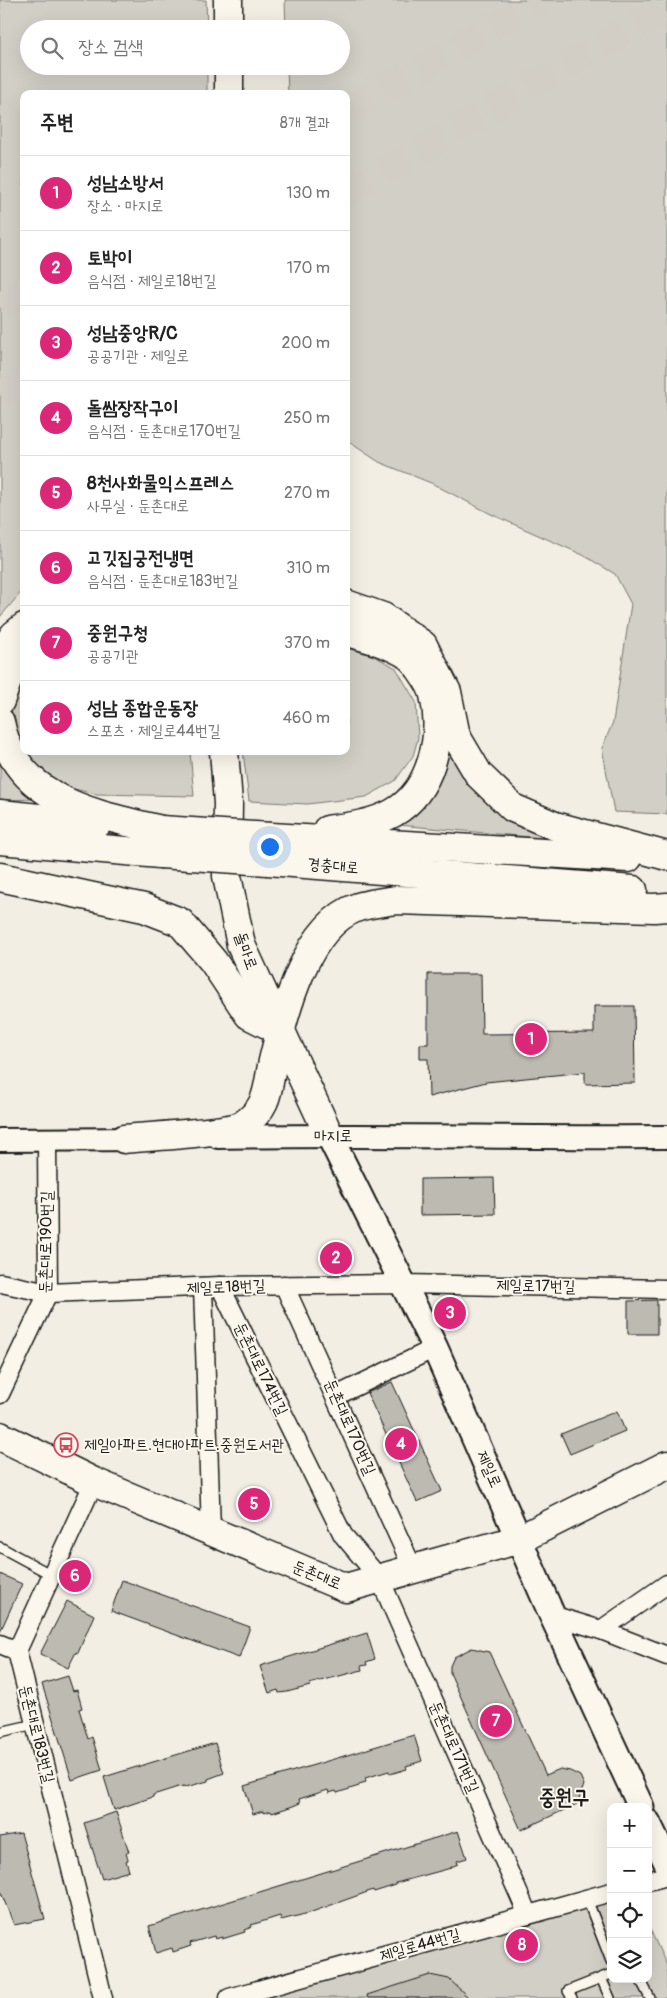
<!DOCTYPE html>
<html lang="ko">
<head>
<meta charset="utf-8">
<style>
	body { margin:0; font-family:Pangolin,"Poor Story",sans-serif; background:#f2f2f2; color:#222 }
	.controls { position:absolute; right:15px; bottom:15px; display:grid; overflow:hidden; border-radius:10px; box-shadow:0 5px 20px #0002 }
	.controls button { width:45px; height:45px; display:grid; place-items:center; padding:0; border:0; border-bottom:1px solid #e0e0e0; background:#fff; color:#222; font:25px sans-serif }
	.you { position:absolute; left:269px; top:846px; width:18px; height:18px; margin:-12px; border:4px solid #fff; border-radius:50%; background:#1a73e8; box-shadow:0 0 0 8px #1a73e833 }
	.badge { display:grid; place-items:center; width:32px; height:32px; border-radius:50%; background:#db2777; color:#fff; font-size:16px; font-weight:700 }
	.pin { position:absolute; translate:-50% -50%; border:2px solid #fff; box-shadow:0 1px 5px #0006 }
	.list { margin:0; padding:0; list-style:none }
	h2 { display:flex; justify-content:space-between; align-items:center; height:65px; margin:0; padding:0 20px; font-size:21px }
	h2 small { font-size:16px; font-weight:400; color:#767676 }
	.list li { display:grid; grid-template-columns:32px 1fr auto; gap:15px; align-items:center; box-sizing:border-box; height:75px; padding:0 20px; border-top:1px solid #e0e0e0 }
	.list b { display:block; font-size:19px; white-space:nowrap }
	.list p { margin:0; font-size:16px; white-space:nowrap; color:#767676 }
	.list em { font-size:16px; font-style:normal; color:#767676 }
	.icon { flex:none; width:28px; height:28px; fill:none; stroke:currentColor; stroke-width:2; stroke-linecap:round; stroke-linejoin:round }
	.map { position:relative; flex:none; width:667px; height:1998px; overflow:hidden }
	.search { position:absolute; background:#fff; box-shadow:0 5px 20px #0002; left:20px; top:20px; width:330px; height:55px; display:flex; align-items:center; gap:12px; box-sizing:border-box; padding:0 18px; border-radius:28px; color:#767676; font-size:19px }
	.panel { position:absolute; background:#fff; box-shadow:0 5px 20px #0002; left:20px; top:90px; width:330px; height:665px; border-radius:10px }
	.map>svg:first-child { display:block }
	.green { fill:#d2cfc6; stroke:#777671 }
	.building { fill:#bdbab1; stroke:#1c1c1c }
	.lines { fill:none; stroke-linecap:round; stroke-linejoin:round }
	.trunk-tunnel { stroke:#d2cec6; stroke-width:28; stroke-dasharray:28 14; stroke-linecap:butt }
	.service-casing { stroke:#1c1c1c; stroke-width:12 }
	.minor-casing { stroke:#1c1c1c; stroke-width:21 }
	.tertiary-casing { stroke:#1c1c1c; stroke-width:26 }
	.secondary-casing { stroke:#1c1c1c; stroke-width:29 }
	.primary-casing { stroke:#1c1c1c; stroke-width:31 }
	.service { stroke:#fbf7ec; stroke-width:9 }
	.minor { stroke:#fbf7ec; stroke-width:18 }
	.tertiary { stroke:#fbf7ec; stroke-width:22 }
	.secondary { stroke:#fbf7ec; stroke-width:25 }
	.primary { stroke:#fbf7ec; stroke-width:28 }
	.primary-bridge-casing { stroke:#1c1c1c; stroke-width:31; stroke-linecap:butt }
	.primary-bridge { stroke:#fbf7ec; stroke-width:28 }
	.labels { text-anchor:middle; dominant-baseline:central; stroke-width:4; stroke-linejoin:round; paint-order:stroke }
	.street-label { font-size:16px; fill:#1c1c1c; stroke:#fbf7ec }
	.poi-label { font-size:16px; fill:#1c1c1c; stroke:#fbf7ec; text-anchor:start }
	.district-label { font-size:21px; font-weight:bold; fill:#1c1c1c; stroke:#fbf7ec }
</style>
</head>
<body>
<div class="map">
<svg width="667" height="1998" viewBox="0 0 667 1998">
	<rect width="100%" height="100%" fill="#f2eee4"/>
	<filter id="ink" filterUnits="userSpaceOnUse"><feTurbulence type="fractalNoise" baseFrequency=".02" numOctaves="2"/><feDisplacementMap in="SourceGraphic" scale="10" xChannelSelector="R" yChannelSelector="G"/><feConvolveMatrix kernelMatrix="1 2 1 2 8 2 1 2 1" color-interpolation-filters="sRGB"/></filter>
	<g filter="url(#ink)">
		<g class="green">
			<polygon points="0,0 206,0 207,29 29,29 29,66 207,66 207,93 24,94 24,589 0,617"/>
			<polygon points="285,0 667,0 667,814 614,812 602,748 613,722 631,604 615,574 583,555 493,515 431,483 379,462 346,440 346,94 288,94 287,66 341,66 341,29 286,29"/>
			<polygon points="346,648 374,656 396,668 416,702 418,738 413,756 395,781 366,797 307,804 249,801 243,751 346,751"/>
			<polygon points="24,671 24,751 190,751 194,796 96,794 61,786 30,767 15,741 11,706"/>
			<polygon points="452,737 503,809 551,839 399,825 414,812 437,787"/>
			<polygon points="0,759 3,766 40,799 0,800"/>
			<polygon points="611,1897 611,1979 648,1979 648,1925 667,1966 667,1998 240,1998"/>
		</g>
		<g class="building">
			<polygon points="428,974 481,974 482,1034 594,1033 594,1006 634,1006 635,1083 585,1084 585,1072 486,1082 429,1097 428,1059 420,1059 420,1044 428,1044"/>
			<polygon points="494,1178 495,1214 420,1215 420,1179"/>
			<polygon points="657,1300 657,1334 628,1334 628,1301"/>
			<polygon points="392,1382 442,1491 417,1502 367,1393"/>
			<polygon points="617,1411 625,1431 570,1454 561,1434"/>
			<polygon points="0,1574 22,1584 0,1632"/>
			<polygon points="122,1580 250,1627 239,1658 111,1611"/>
			<polygon points="67,1601 94,1615 78,1653 76,1652 68,1668 40,1654"/>
			<polygon points="367,1633 375,1659 366,1662 367,1665 361,1666 362,1670 309,1684 310,1686 287,1692 279,1693 278,1690 269,1693 260,1666"/>
			<polygon points="472,1648 489,1652 546,1775 560,1769 570,1771 580,1776 584,1785 577,1804 521,1830 450,1673 450,1666 454,1657"/>
			<polygon points="68,1676 73,1691 77,1690 82,1708 79,1709 88,1739 92,1737 102,1770 72,1780 42,1684"/>
			<polygon points="414,1735 422,1761 406,1766 407,1769 390,1774 389,1771 365,1778 366,1782 359,1784 359,1786 337,1793 336,1791 329,1793 328,1790 299,1799 300,1803 293,1806 272,1813 271,1811 263,1813 263,1811 253,1814 244,1786"/>
			<polygon points="215,1743 224,1773 208,1779 208,1781 186,1787 185,1786 178,1787 153,1795 153,1797 114,1810 104,1777"/>
			<polygon points="116,1812 129,1852 126,1853 128,1860 126,1861 129,1871 102,1879 84,1823"/>
			<polygon points="458,1831 467,1858 457,1861 458,1864 451,1867 451,1868 396,1883 396,1885 374,1892 373,1890 309,1913 281,1920 280,1916 251,1925 252,1927 244,1930 245,1932 222,1939 222,1937 215,1939 214,1936 190,1943 191,1946 173,1952 172,1948 156,1953 149,1926"/>
			<polygon points="21,1833 45,1919 14,1925 0,1890 0,1837"/>
			<polygon points="430,1975 449,1979 469,1998 368,1998 367,1995"/>
		</g>
		<g class="lines">
			<g class="trunk-tunnel">
				<polyline points="346,110 540,0"/>
				<polyline points="346,193 667,7"/>
				<polyline points="0,307 24,293"/>
				<polyline points="0,395 24,381"/>
			</g>
			<g class="service-casing">
				<g id="service">
					<polyline points="0,1547 50,1574"/>
					<polyline points="0,1732 35,1724"/>
					<polyline points="587,1899 611,1961"/>
					<polyline points="601,1978 610,1998"/>
					<polyline points="640,1979 650,1998"/>
					<polyline points="572,1998 568,1991 611,1974"/>
				</g>
			</g>
			<g class="minor-casing">
				<g id="minor">
					<polyline points="1,1283 48,1293 220,1286 404,1284 667,1289"/>
					<polyline points="284,1285 414,1571"/>
					<polyline points="220,1286 343,1535 380,1579 528,1915"/>
					<polyline points="203,1287 211,1531"/>
					<polyline points="0,1394 48,1293 47,1140"/>
					<polyline points="336,1396 435,1348"/>
					<polyline points="94,1482 17,1651 103,1998"/>
					<polyline points="552,1615 601,1630 667,1656"/>
					<polyline points="601,1630 667,1584"/>
					<polyline points="0,1644 17,1651"/>
					<polyline points="648,1881 667,1876"/>
					<polyline points="229,1998 611,1892"/>
				</g>
			</g>
			<g class="tertiary-casing">
				<g id="tertiary">
					<path d="M218,1137C368,1134 517,1138 667,1137"/>
					<polyline points="0,1140 141,1139"/>
				</g>
			</g>
			<g class="secondary-casing">
				<g id="secondary">
					<polyline points="329,1135 435,1348 552,1615 641,1807"/>
					<polyline points="648,1823 667,1863"/>
				</g>
			</g>
			<g class="primary-casing">
				<g id="primary">
					<polyline points="228,0 228,29"/>
					<polyline points="229,66 229,94"/>
					<polyline points="346,604 383,617 423,645 447,692 456,736 479,775 513,808 555,826 667,856"/>
					<polyline points="0,656 14,635 24,627"/>
					<polyline points="0,701 11,670 24,655"/>
					<path d="M0,722C16,801 94,814 161,830"/>
					<polyline points="224,751 228,803 227,876 241,945 329,1135"/>
					<polyline points="0,814 97,824"/>
					<path d="M327,830C349,827 373,824 393,813C432,791 444,735 434,695C432,685 421,670 415,662C402,646 366,637 346,632"/>
					<polyline points="271,837 628,858"/>
					<polyline points="0,840 160,854"/>
					<polyline points="268,861 633,890"/>
					<polyline points="0,877 144,908 180,922 213,961 249,1015 281,1031"/>
					<path d="M124,1139C144,1137 233,1132 244,1124C270,1106 267,1087 273,1061C285,1011 305,926 358,907C370,903 384,902 396,900L654,908L667,907"/>
					<polyline points="0,1436 94,1482 346,1588 520,1539 667,1465"/>
				</g>
			</g>
			<use href="#service" class="service"/>
			<use href="#minor" class="minor"/>
			<use href="#tertiary" class="tertiary"/>
			<use href="#secondary" class="secondary"/>
			<use href="#primary" class="primary"/>
			<g class="primary-bridge-casing">
				<g id="primary-bridge">
					<polyline points="161,830 271,837"/>
					<polyline points="160,854 268,861"/>
				</g>
			</g>
			<use href="#primary-bridge" class="primary-bridge"/>
		</g>
	</g>
	<defs>
		<g id="bus-ring" transform="scale(1.25)"><circle r="9.5" fill="#fbf7ec" stroke="#d1495b" stroke-width="1.5"/><path d="M-5-6H5V4H4V6H2V4H-2V6H-4V4H-5ZM-3.5-4V0h7V-4ZM-3.5 1.2v1.5H-2V1.2ZM2 1.2v1.5H3.5V1.2Z" fill="#d1495b"/></g>
	</defs>
	<g fill-rule="evenodd">
		<use href="#bus-ring" x="66" y="1445"/>
	</g>
	<g class="labels">
		<g class="street-label">
			<text transform="translate(333 866) rotate(5)">경충대로</text>
			<text transform="translate(246 951) rotate(70)">돌마로</text>
			<text x="333" y="1136">마지로</text>
			<text transform="translate(46 1242) rotate(-89)">둔촌대로190번길</text>
			<text transform="translate(536 1286) rotate(1)">제일로17번길</text>
			<text transform="translate(226 1287) rotate(-2)">제일로18번길</text>
			<text transform="translate(261 1369) rotate(64)">둔촌대로174번길</text>
			<text transform="translate(350 1427) rotate(66)">둔촌대로170번길</text>
			<text transform="translate(489 1469) rotate(66)">제일로</text>
			<text transform="translate(317 1575) rotate(22)">둔촌대로</text>
			<text transform="translate(37 1734) rotate(76)">둔촌대로183번길</text>
			<text transform="translate(454 1747) rotate(66)">둔촌대로171번길</text>
			<text transform="translate(420 1945) rotate(-16)">제일로44번길</text>
		</g>
		<g class="poi-label">
			<text x="84" y="1445">제일아파트.현대아파트.중원도서관</text>
		</g>
		<g class="district-label">
			<text x="564" y="1797">중원구</text>
		</g>
	</g>
</svg>
<div class="controls">
<button>+</button>
<button>−</button>
<button><svg class="icon" aria-label="locate" viewBox="0 0 24 24"><circle cx="12" cy="12" r="6"/><path d="M12 2v4M12 18v4M2 12h4M18 12h4"/></svg></button>
<button><svg class="icon" aria-label="layers" viewBox="0 0 24 24"><path d="M12 4l9 5-9 5-9-5zM3 14l9 5 9-5"/></svg></button>
</div>
<div class="you"></div>
<div class="pin badge" style="left:531px;top:1039px">1</div>
<div class="pin badge" style="left:336px;top:1258px">2</div>
<div class="pin badge" style="left:450px;top:1313px">3</div>
<div class="pin badge" style="left:401px;top:1444px">4</div>
<div class="pin badge" style="left:254px;top:1504px">5</div>
<div class="pin badge" style="left:75px;top:1576px">6</div>
<div class="pin badge" style="left:496px;top:1721px">7</div>
<div class="pin badge" style="left:522px;top:1945px">8</div>
<div class="search"><svg class="icon" aria-label="search" viewBox="0 0 24 24"><circle cx="10" cy="10" r="6"/><path d="M15 15l6 6"/></svg>장소 검색</div>
<section class="panel">
<h2>주변<small>8개 결과</small></h2>
<ul class="list">
<li><span class="badge">1</span><div><b>성남소방서</b><p>장소 · 마지로</p></div><em>130 m</em></li>
<li><span class="badge">2</span><div><b>토박이</b><p>음식점 · 제일로18번길</p></div><em>170 m</em></li>
<li><span class="badge">3</span><div><b>성남중앙R/C</b><p>공공기관 · 제일로</p></div><em>200 m</em></li>
<li><span class="badge">4</span><div><b>돌쌈장작구이</b><p>음식점 · 둔촌대로170번길</p></div><em>250 m</em></li>
<li><span class="badge">5</span><div><b>8천사화물익스프레스</b><p>사무실 · 둔촌대로</p></div><em>270 m</em></li>
<li><span class="badge">6</span><div><b>고깃집궁전냉면</b><p>음식점 · 둔촌대로183번길</p></div><em>310 m</em></li>
<li><span class="badge">7</span><div><b>중원구청</b><p>공공기관</p></div><em>370 m</em></li>
<li><span class="badge">8</span><div><b>성남 종합운동장</b><p>스포츠 · 제일로44번길</p></div><em>460 m</em></li>
</ul>
</section>
</div>
</body>
</html>
